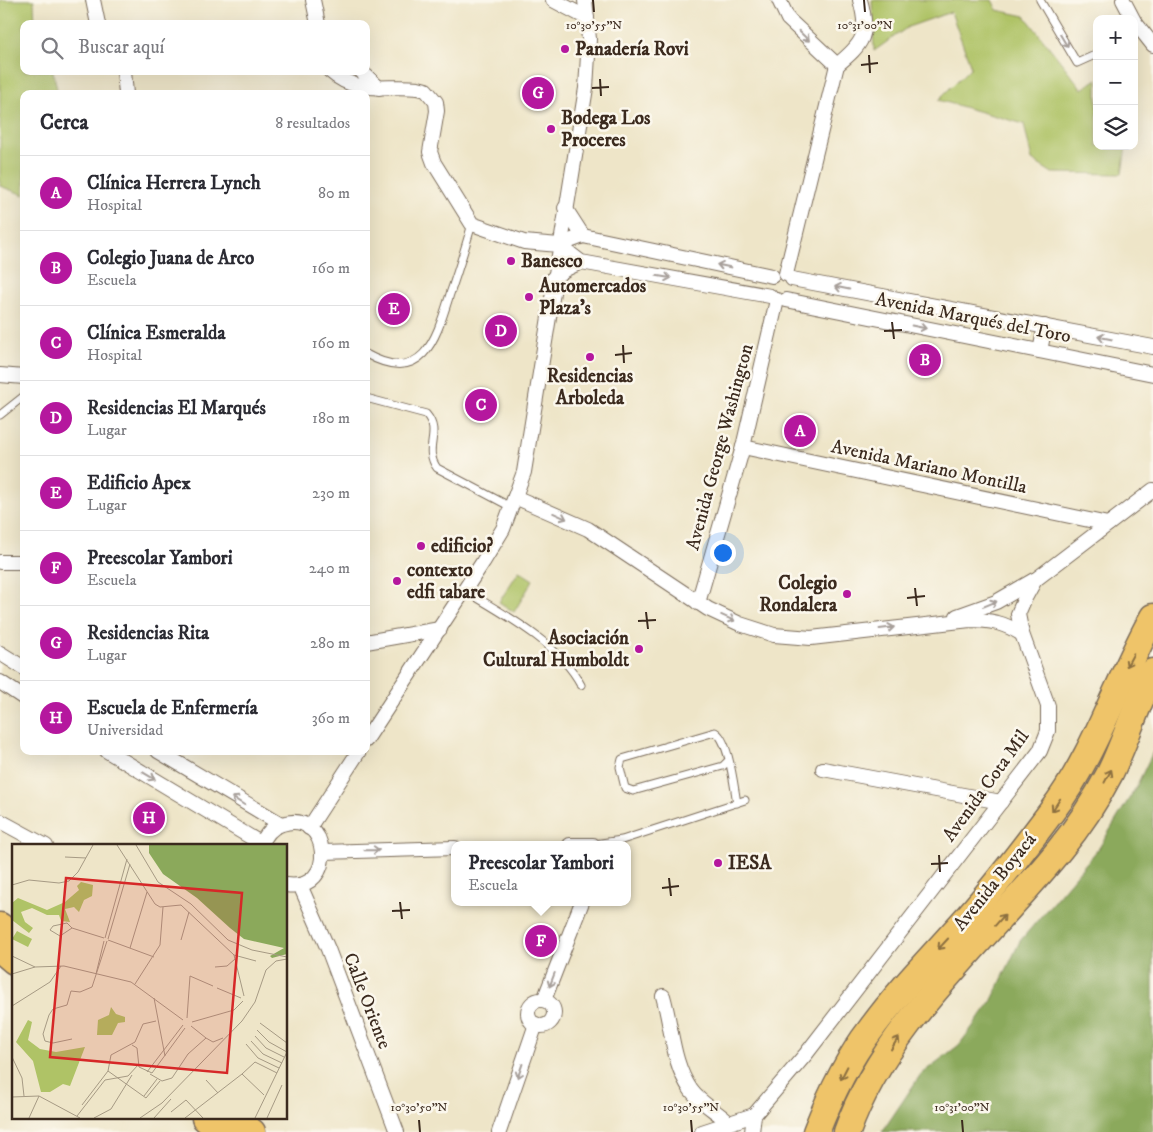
<!DOCTYPE html>
<html lang="es">
<head>
<meta charset="utf-8">
<style>
	body { margin:0; font-family:"IM FELL DW Pica",serif; background:#f2f2f3; color:#2b2b33 }
	.controls { position:absolute; right:15px; top:15px; display:grid; overflow:hidden; border-radius:10px; box-shadow:0 5px 20px #0002 }
	.controls button { width:45px; height:45px; display:grid; place-items:center; padding:0; border:0; border-bottom:1px solid #e1e1e2; background:#fff; color:#2b2b33; font:25px sans-serif }
	.you { position:absolute; left:722px; top:552px; width:18px; height:18px; margin:-12px; border:4px solid #fff; border-radius:50%; background:#1a73e8; box-shadow:0 0 0 8px #1a73e833 }
	.badge { display:grid; place-items:center; width:32px; height:32px; border-radius:50%; background:#b5179e; color:#fff; font-size:16px; font-weight:700 }
	.pin { position:absolute; translate:-50% -50%; border:2px solid #fff; box-shadow:0 1px 5px #0006 }
	.popup { position:absolute; left:451px; top:841px; width:180px; height:65px; box-sizing:border-box; display:grid; place-content:center; border-radius:10px; background:#fff; filter:drop-shadow(0 1px 4px #0005); font-size:16px; white-space:nowrap; color:#7c7c81 }
	.popup b { font-size:19px; color:#2b2b33 }
	.popup::after { content:''; position:absolute; left:50%; top:100%; margin-left:-10px; border:10px solid transparent; border-top-color:#fff }
	.list { margin:0; padding:0; list-style:none }
	h2 { display:flex; justify-content:space-between; align-items:center; height:65px; margin:0; padding:0 20px; font-size:21px }
	h2 small { font-size:16px; font-weight:400; color:#7c7c81 }
	.list li { display:grid; grid-template-columns:32px 1fr auto; gap:15px; align-items:center; box-sizing:border-box; height:75px; padding:0 20px; border-top:1px solid #e1e1e2 }
	.list b { display:block; font-size:19px; white-space:nowrap }
	.list p { margin:0; font-size:16px; white-space:nowrap; color:#7c7c81 }
	.list em { font-size:16px; font-style:normal; color:#7c7c81 }
	.icon { flex:none; width:28px; height:28px; fill:none; stroke:currentColor; stroke-width:2; stroke-linecap:round; stroke-linejoin:round }
	.map { position:relative; flex:none; width:1153px; height:1132px; overflow:hidden }
	.search { position:absolute; background:#fff; box-shadow:0 5px 20px #0002; left:20px; top:20px; width:350px; height:55px; display:flex; align-items:center; gap:12px; box-sizing:border-box; padding:0 18px; border-radius:10px; color:#7c7c81; font-size:19px }
	.panel { position:absolute; background:#fff; box-shadow:0 5px 20px #0002; left:20px; top:90px; width:350px; height:665px; border-radius:10px }
	.map>svg:first-child { display:block }
	.green { fill:#afc366; stroke:#757642 }
	.forest { fill:#8ba95b; stroke:#636a3c }
	.lines { fill:none; stroke-linecap:round; stroke-linejoin:round }
	.lane-casing { stroke:#7a6b5a; stroke-width:9 }
	.street-casing { stroke:#7a6b5a; stroke-width:16 }
	.highway-casing { stroke:#7a6b5a; stroke-width:29 }
	.lane { stroke:#fff; stroke-width:7 }
	.street { stroke:#fff; stroke-width:14 }
	.highway { stroke:#efc469; stroke-width:26 }
	.oneway { stroke:#a79f9a }
	.oneway2 { stroke:#8c6f40 }
	.ticks { fill:none; stroke:#3b2a1e; stroke-width:2 }
	.poi-dot { fill:#b5179e; stroke:#fbf7ec; stroke-width:2 }
	.labels { text-anchor:middle; dominant-baseline:central; stroke-width:5; stroke-linejoin:round; paint-order:stroke }
	.poi-label { font-size:19px; font-weight:bold; fill:#3b2a1e; stroke:#fbf7ec; text-anchor:start }
	.street-label { font-size:19px; fill:#3b2a1e; stroke:#fbf7ec }
	.inset-road { fill:none; stroke:#a69a84; stroke-width:1 }
	.view { fill:#d62828; fill-opacity:0.15; stroke:#d62828; stroke-width:2.5 }
	.inset-edge { fill:none; stroke:#3b2a1e; stroke-width:2.5 }
	.ticks-label { font-size:12px; text-anchor:middle; fill:#3b2a1e; stroke:#fbf7ec; stroke-width:5; stroke-linejoin:round; paint-order:stroke }
</style>
</head>
<body>
<div class="map">
<svg width="1153" height="1132" viewBox="0 0 1153 1132">
	<rect width="100%" height="100%" fill="#fbf7ec"/>
	<filter id="ink" filterUnits="userSpaceOnUse"><feTurbulence type="fractalNoise" baseFrequency=".02" numOctaves="2"/><feDisplacementMap in="SourceGraphic" scale="10" xChannelSelector="R" yChannelSelector="G"/><feConvolveMatrix kernelMatrix="1 2 1 2 8 2 1 2 1" color-interpolation-filters="sRGB"/></filter>
	<filter id="wash" filterUnits="userSpaceOnUse"><feTurbulence type="fractalNoise" baseFrequency=".0096" numOctaves="4" result="noise"/><feDisplacementMap in="SourceGraphic" scale="20" xChannelSelector="R" yChannelSelector="G"/><feGaussianBlur stdDeviation="1.12" result="paint"/><feColorMatrix in="noise" values="0 0 0 0 0 0 0 0 0 0 0 0 0 0 0 0 0 1.4 0 .05"/><feComposite in="paint" operator="in"/></filter>
	<g filter="url(#wash)">
		<rect width="100%" height="100%" fill="#eee5c8"/>
		<g class="green">
			<polygon points="0,0 34,0 35,24 24,24 24,71 53,71 58,94 24,94 24,195 0,186"/>
			<polygon points="872,0 992,0 997,10 1025,16 1082,89 1097,79 1097,146 1126,146 1122,174 1052,173 1032,160 1024,124 938,100 971,67 951,12 908,27 874,51"/>
			<polygon points="519,571 533,580 514,612 499,602"/>
		</g>
		<polygon class="forest" points="1153,752 1153,1132 882,1132 921,1074 959,1045 991,1002 1020,941 1099,848 1135,789"/>
	</g>
	<g filter="url(#ink)">
		<g class="lines">
			<g class="lane-casing">
				<g id="lane">
					<polyline points="1040,0 1077,63 1097,54"/>
					<path d="M366,354C423,386 436,339 450,294C458,271 465,248 472,224"/>
					<path d="M366,398L426,414C443,434 422,447 437,468L511,507"/>
					<polyline points="0,415 24,396"/>
					<path d="M464,590C504,614 559,643 581,685"/>
					<path d="M728,761L723,766L633,791L625,788L620,767L622,759L715,732C729,739 734,787 737,803"/>
					<polyline points="594,844 622,840 745,800"/>
				</g>
			</g>
			<g class="street-casing">
				<g id="street">
					<polyline points="93,0 98,24"/>
					<polyline points="313,0 318,24"/>
					<polyline points="553,0 587,18"/>
					<polyline points="779,0 788,19 837,65"/>
					<polyline points="1123,0 1133,19"/>
					<polyline points="1134,21 1153,45"/>
					<path d="M837,65C863,44 870,34 860,0"/>
					<polyline points="124,71 126,94"/>
					<path d="M330,71C358,96 385,84 418,88L426,90L436,102L437,111L430,152L434,163L472,224L524,242L559,245L583,236L772,276"/>
					<polyline points="361,71 379,88"/>
					<polyline points="565,208 583,236"/>
					<polyline points="559,245 581,262 770,296"/>
					<polyline points="786,274 837,65"/>
					<polyline points="554,277 566,269 581,262"/>
					<polyline points="792,279 1153,347"/>
					<polyline points="786,300 1153,374"/>
					<polyline points="1040,351 1045,326"/>
					<polyline points="0,375 24,377"/>
					<polyline points="743,447 1108,524"/>
					<path d="M515,497L588,529L708,609L740,624L774,635L811,638L970,620C991,620 1004,623 1022,634"/>
					<polyline points="0,562 24,562"/>
					<polyline points="698,603 743,447 777,300"/>
					<polyline points="957,616 996,602 1034,580"/>
					<polyline points="366,642 440,629"/>
					<polyline points="0,653 24,668"/>
					<polyline points="0,682 24,698"/>
					<polyline points="366,740 483,562 503,529 524,472 586,88 589,39 585,0"/>
					<polyline points="107,751 262,844"/>
					<polyline points="158,751 281,824"/>
					<polyline points="823,769 1001,802"/>
					<polyline points="0,821 46,846"/>
					<polyline points="309,828 359,751"/>
					<polyline points="570,845 593,845"/>
					<path d="M261,846C265,835 271,827 282,824C330,808 339,893 286,885"/>
					<polyline points="323,852 455,848"/>
					<polyline points="300,885 328,949 397,1132"/>
					<path d="M663,996C672,1027 672,1063 691,1090C701,1104 717,1111 729,1123"/>
					<polyline points="544,1000 582,902"/>
					<circle cx="541" cy="1013" r="13"/>
					<polyline points="499,1132 536,1024"/>
					<polyline points="702,1132 754,1115"/>
					<polyline points="752,1132 754,1115 806,1054 1040,751 1048,731 1048,706 1022,634 1018,614 1024,600 1035,580 1153,490"/>
				</g>
			</g>
			<g class="highway-casing">
				<g id="highway">
					<polyline points="0,926 14,938"/>
					<polyline points="0,949 14,961"/>
					<polyline points="205,1118 221,1132"/>
					<polyline points="234,1118 252,1132"/>
					<path d="M816,1132C830,1096 848,1059 871,1029C900,989 935,954 967,918C997,884 1025,847 1052,811C1096,753 1117,681 1153,617"/>
					<path d="M847,1132C885,1023 989,938 1060,849C1079,826 1096,800 1110,773C1126,740 1136,705 1153,672"/>
				</g>
			</g>
			<use href="#lane" class="lane"/>
			<use href="#street" class="street"/>
			<use href="#highway" class="highway"/>
		</g>
		<defs><path id="oneway-shaft" d="M-6 0H5M1.5-3L5.5 0L1.5 3" fill="none" stroke-width="1.6" stroke-linecap="round" stroke-linejoin="round" transform="scale(1.25)"/></defs>
		<g class="oneway">
			<use href="#oneway-shaft" transform="translate(804 36) rotate(44)"/>
			<use href="#oneway-shaft" transform="translate(1064 41) rotate(59)"/>
			<use href="#oneway-shaft" transform="translate(724 266) rotate(-168)"/>
			<use href="#oneway-shaft" transform="translate(664 277) rotate(10)"/>
			<use href="#oneway-shaft" transform="translate(842 288) rotate(-169)"/>
			<use href="#oneway-shaft" transform="translate(919 327) rotate(11)"/>
			<use href="#oneway-shaft" transform="translate(1105 338) rotate(-169)"/>
			<use href="#oneway-shaft" transform="translate(560 516) rotate(24)"/>
			<use href="#oneway-shaft" transform="translate(990 604) rotate(-22)"/>
			<use href="#oneway-shaft" transform="translate(728 618) rotate(24)"/>
			<use href="#oneway-shaft" transform="translate(887 628) rotate(-7)"/>
			<use href="#oneway-shaft" transform="translate(149 776) rotate(31)"/>
			<use href="#oneway-shaft" transform="translate(238 801) rotate(-148)"/>
			<use href="#oneway-shaft" transform="translate(372 850) rotate(-1)"/>
			<use href="#oneway-shaft" transform="translate(552 980) rotate(111)"/>
			<use href="#oneway-shaft" transform="translate(520 1071) rotate(109)"/>
		</g>
		<g class="oneway2">
			<use href="#oneway-shaft" transform="translate(1130 660) rotate(118)"/>
			<use href="#oneway-shaft" transform="translate(1108 776) rotate(-62)"/>
			<use href="#oneway-shaft" transform="translate(1056 805) rotate(123)"/>
			<use href="#oneway-shaft" transform="translate(1000 920) rotate(-49)"/>
			<use href="#oneway-shaft" transform="translate(943 944) rotate(133)"/>
			<use href="#oneway-shaft" transform="translate(895 1043) rotate(-58)"/>
			<use href="#oneway-shaft" transform="translate(844 1073) rotate(117)"/>
		</g>
	</g>
	<path class="ticks" d="M593,0L594,12M864,0L865,12M869,55L870,73M861,65L878,63M600,79L601,96M592,88L609,87M892,322L894,339M884,331L902,330M623,345L624,363M615,355L632,353M915,588L917,606M907,598L925,596M646,612L648,629M638,621L656,620M939,855L940,872M931,864L948,863M669,878L671,896M662,888L679,886M400,902L402,919M392,911L410,910M419,1120L420,1132M691,1120L692,1132M962,1120L963,1132"/>
	<g class="poi-dot">
		<circle cx="565" cy="49" r="5"/>
		<circle cx="551" cy="129" r="5"/>
		<circle cx="511" cy="261" r="5"/>
		<circle cx="529" cy="297" r="5"/>
		<circle cx="590" cy="357" r="5"/>
		<circle cx="421" cy="546" r="5"/>
		<circle cx="397" cy="581" r="5"/>
		<circle cx="847" cy="594" r="5"/>
		<circle cx="639" cy="649" r="5"/>
		<circle cx="718" cy="863" r="5"/>
	</g>
	<g class="labels">
		<g class="poi-label">
			<text x="575" y="49">Panadería Rovi</text>
			<text x="561" y="118">Bodega Los<tspan x="561" dy="22">Proceres</tspan></text>
			<text x="521" y="261">Banesco</text>
			<text x="539" y="286">Automercados<tspan x="539" dy="22">Plaza's</tspan></text>
			<text x="590" y="376" text-anchor="middle">Residencias<tspan x="590" dy="22">Arboleda</tspan></text>
			<text x="431" y="546">edificio?</text>
			<text x="407" y="570">contexto<tspan x="407" dy="22">edfi tabare</tspan></text>
			<text x="837" y="583" text-anchor="end">Colegio<tspan x="837" dy="22">Rondalera</tspan></text>
			<text x="629" y="638" text-anchor="end">Asociación<tspan x="629" dy="22">Cultural Humboldt</tspan></text>
			<text x="728" y="863">IESA</text>
		</g>
		<g class="street-label">
			<text transform="translate(973 318) rotate(11)">Avenida Marqués del Toro</text>
			<text transform="translate(720 447) rotate(-75)">Avenida George Washington</text>
			<text transform="translate(929 467) rotate(12)">Avenida Mariano Montilla</text>
			<text transform="translate(986 786) rotate(-54)">Avenida Cota Mil</text>
			<text transform="translate(995 882) rotate(-51)">Avenida Boyacá</text>
			<text transform="translate(367 1001) rotate(69)">Calle Oriente</text>
		</g>
	</g>
	<g transform="translate(12 844)">
		<rect width="275" height="275" fill="#eee5c8"/>
		<path d="M69,38L81,41L80,52L72,56L67,68L62,63L53,65L58,78L49,77L47,71H35L20,64L9,68L13,78L21,84L17,89L0,76V59L6,54L35,66L53,58L67,46L65,42ZM5,87L20,95L16,103L0,95ZM99,163L104,170L113,173V178L106,179L100,191H85L86,176L97,171ZM16,176L20,178L16,196L28,205L44,208L73,203L58,242L51,240L38,248H29L21,217L4,198Z" fill="#afc366"/>
		<path d="M137,1H275V110L260,114L258,112L272,104L232,95L218,84L185,54L151,30L137,9Z" fill="#8ba95b"/>
		<path class="inset-road" d="M105,1L143,60L148,63L169,61L222,111L244,117M124,1L146,38L179,60L216,96L240,106L275,113M53,13L74,14M0,41L17,36L47,39L57,37L66,28L81,1M60,84L48,92L38,86L41,82L55,79L60,84L92,94M93,94L115,15M96,95L118,20M96,96L142,113M169,96L177,68M118,104L135,48M222,111L232,152M0,112L23,123M203,123L215,122L223,115M0,130L23,123L52,122L119,138L171,176M84,130L92,97M123,140L148,101L151,63M205,144L229,154M142,154L153,212M0,162L38,138L49,122M175,174L178,132L201,142M180,178L222,166L231,157M248,179L275,199M245,186L257,198L275,208M243,192L254,204L272,213M194,194L201,198L211,194M60,195L41,199L33,197L31,190L37,171L41,165L55,161L59,147L68,148L80,143L95,97M239,197L251,210L270,219M234,200L246,214L267,224M120,201L125,204L127,223M0,213L10,234L12,252M127,223L140,229L173,184M96,227L99,211L123,198L131,180L144,177M96,227L134,254L148,237M135,228L171,181M138,230L150,237L160,234L176,210L194,194L179,182M230,230L243,218L265,229M194,236L206,249M132,252L145,235M0,253L27,252L68,274M70,261L96,227M159,268L174,256L191,274M65,272L93,236L116,232L126,221M17,274L27,252M82,274L99,265L120,231M128,274L150,259L230,177L243,158L254,126L264,117L275,115M142,274L159,255M173,274L230,230L252,251M243,274L275,208M255,274L270,241"/>
		<path class="view" d="M54,34L230,49L215,229L38,213Z"/>
		<rect width="275" height="275" class="inset-edge"/>
	</g>
	<g class="ticks-label">
		<text x="594" y="29">10°30'55"N</text>
		<text x="865" y="29">10°31'00"N</text>
		<text x="419" y="1111">10°30'50"N</text>
		<text x="691" y="1111">10°30'55"N</text>
		<text x="962" y="1111">10°31'00"N</text>
	</g>
</svg>
<div class="controls">
<button>+</button>
<button>−</button>
<button><svg class="icon" aria-label="layers" viewBox="0 0 24 24"><path d="M12 4l9 5-9 5-9-5zM3 14l9 5 9-5"/></svg></button>
</div>
<div class="you"></div>
<div class="pin badge" style="left:800px;top:431px">A</div>
<div class="pin badge" style="left:925px;top:360px">B</div>
<div class="pin badge" style="left:481px;top:405px">C</div>
<div class="pin badge" style="left:501px;top:331px">D</div>
<div class="pin badge" style="left:394px;top:309px">E</div>
<div class="pin badge" style="left:541px;top:941px">F</div>
<div class="popup"><b>Preescolar Yambori</b>Escuela</div>
<div class="pin badge" style="left:538px;top:93px">G</div>
<div class="pin badge" style="left:149px;top:818px">H</div>
<div class="search"><svg class="icon" aria-label="search" viewBox="0 0 24 24"><circle cx="10" cy="10" r="6"/><path d="M15 15l6 6"/></svg>Buscar aquí</div>
<section class="panel">
<h2>Cerca<small>8 resultados</small></h2>
<ul class="list">
<li><span class="badge">A</span><div><b>Clínica Herrera Lynch</b><p>Hospital</p></div><em>80 m</em></li>
<li><span class="badge">B</span><div><b>Colegio Juana de Arco</b><p>Escuela</p></div><em>160 m</em></li>
<li><span class="badge">C</span><div><b>Clínica Esmeralda</b><p>Hospital</p></div><em>160 m</em></li>
<li><span class="badge">D</span><div><b>Residencias El Marqués</b><p>Lugar</p></div><em>180 m</em></li>
<li><span class="badge">E</span><div><b>Edificio Apex</b><p>Lugar</p></div><em>230 m</em></li>
<li><span class="badge">F</span><div><b>Preescolar Yambori</b><p>Escuela</p></div><em>240 m</em></li>
<li><span class="badge">G</span><div><b>Residencias Rita</b><p>Lugar</p></div><em>280 m</em></li>
<li><span class="badge">H</span><div><b>Escuela de Enfermería</b><p>Universidad</p></div><em>360 m</em></li>
</ul>
</section>
</div>
</body>
</html>
